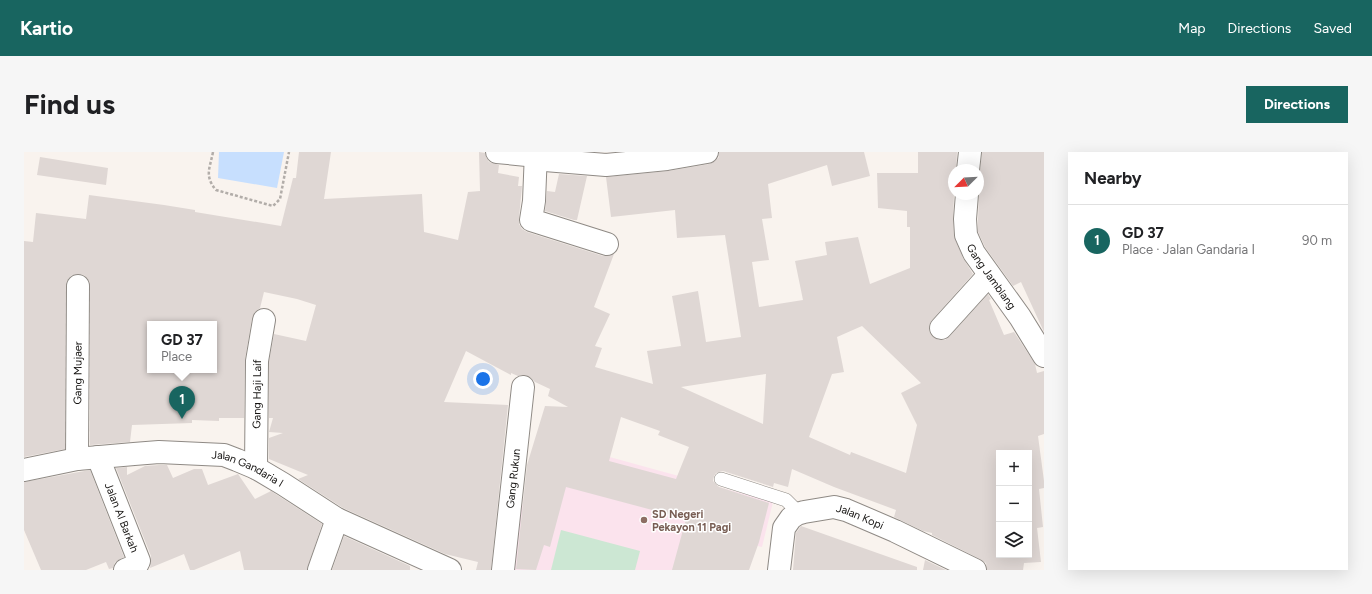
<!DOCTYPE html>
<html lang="en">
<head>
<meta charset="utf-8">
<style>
	body { margin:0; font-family:Figtree,sans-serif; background:#f6f6f6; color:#202124 }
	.controls { position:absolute; right:12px; bottom:12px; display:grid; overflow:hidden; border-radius:0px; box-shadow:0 4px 16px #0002 }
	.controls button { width:36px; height:36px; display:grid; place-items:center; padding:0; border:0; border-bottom:1px solid #e0e0e0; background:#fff; color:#202124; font:20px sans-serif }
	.compass { position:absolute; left:924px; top:12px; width:36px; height:36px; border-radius:50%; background:#fff; box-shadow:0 4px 16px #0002; rotate:246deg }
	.you { position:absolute; left:459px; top:227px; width:14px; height:14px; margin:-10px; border:3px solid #fff; border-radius:50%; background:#1a73e8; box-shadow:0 0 0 6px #1a73e833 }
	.badge { display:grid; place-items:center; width:26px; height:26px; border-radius:50%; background:#186560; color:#fff; font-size:13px; font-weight:700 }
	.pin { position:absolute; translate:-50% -33px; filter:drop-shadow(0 1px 2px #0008) }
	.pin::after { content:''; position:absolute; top:21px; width:14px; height:12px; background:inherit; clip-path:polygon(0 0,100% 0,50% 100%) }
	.popup { position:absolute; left:123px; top:169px; width:70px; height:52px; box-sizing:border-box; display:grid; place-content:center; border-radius:0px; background:#fff; filter:drop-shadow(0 1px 3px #0005); font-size:13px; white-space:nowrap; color:#757577 }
	.popup b { font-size:15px; color:#202124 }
	.popup::after { content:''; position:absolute; left:50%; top:100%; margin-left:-8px; border:8px solid transparent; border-top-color:#fff }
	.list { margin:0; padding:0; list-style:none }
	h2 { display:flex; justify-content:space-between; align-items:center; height:52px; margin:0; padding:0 16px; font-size:17px }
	h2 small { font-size:13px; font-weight:400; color:#757577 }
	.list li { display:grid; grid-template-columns:26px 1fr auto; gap:12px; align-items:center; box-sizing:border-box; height:72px; padding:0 16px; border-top:1px solid #e0e0e0 }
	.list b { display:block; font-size:15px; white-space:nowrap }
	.list p { margin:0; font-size:13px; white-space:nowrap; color:#757577 }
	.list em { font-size:13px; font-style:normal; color:#757577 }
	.icon { flex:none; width:22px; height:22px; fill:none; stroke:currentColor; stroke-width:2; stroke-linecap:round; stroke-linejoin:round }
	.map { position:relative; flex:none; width:1020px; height:418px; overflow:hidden; border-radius:0px }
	header { display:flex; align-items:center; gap:24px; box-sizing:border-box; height:56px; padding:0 20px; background:#186560; color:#fff }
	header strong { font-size:19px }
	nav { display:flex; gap:22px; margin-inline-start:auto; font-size:14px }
	.intro { display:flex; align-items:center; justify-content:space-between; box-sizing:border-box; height:96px; padding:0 24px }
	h1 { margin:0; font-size:28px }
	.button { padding:10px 18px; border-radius:0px; background:#186560; color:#fff; font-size:14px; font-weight:700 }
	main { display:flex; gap:24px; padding:0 24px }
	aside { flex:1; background:#fff; border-radius:0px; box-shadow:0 4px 16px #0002 }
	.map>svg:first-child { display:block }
	.education { fill:#fbe3ed }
	.green { fill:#cce7d3 }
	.water { fill:#c7dffe }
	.building { fill:#dfd7d4; fill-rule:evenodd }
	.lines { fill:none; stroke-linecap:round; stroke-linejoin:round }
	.lane-casing { stroke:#8f8a85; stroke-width:14 }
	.street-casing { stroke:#8f8a85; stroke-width:24 }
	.path { stroke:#b2ada9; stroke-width:2.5; stroke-dasharray:3 2; stroke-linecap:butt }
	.lane { stroke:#fff; stroke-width:13 }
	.street { stroke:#fff; stroke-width:22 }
	.education-dot { fill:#8d6e63; stroke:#fff; stroke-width:1.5 }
	.labels { text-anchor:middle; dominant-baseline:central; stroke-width:3; stroke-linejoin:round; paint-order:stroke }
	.street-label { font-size:11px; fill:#141210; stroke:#fff }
	.education-label { font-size:11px; font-weight:bold; fill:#785e54; stroke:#fff; text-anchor:start }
</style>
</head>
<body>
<header>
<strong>Kartio</strong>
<nav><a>Map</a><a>Directions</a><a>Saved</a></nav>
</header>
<div class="intro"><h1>Find us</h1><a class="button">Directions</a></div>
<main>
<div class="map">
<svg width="1020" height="418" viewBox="0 0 1020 418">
	<rect width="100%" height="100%" fill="#f9f3ee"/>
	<polygon class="education" points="513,285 749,350 738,395 699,386 689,418 483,418 502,338"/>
	<polygon class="green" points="537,378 616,399 611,418 527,418"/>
	<polygon class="water" points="195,0 260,0 253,36 194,26"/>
	<g class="building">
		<path d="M275,0H307L300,47L398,42L400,80L434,88L444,40L456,39L455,0L461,1L462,5L465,10L475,13L474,21L495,25L494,34H498L495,66V72L498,77L503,80L579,104H585L590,102L570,155L586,162L571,194L578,196L571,215L629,232L623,199L657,194L648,144L674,139L682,190L717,185L701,83L653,86L651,58L587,65L582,25L644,19L685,12L691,9L695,5V0H840L846,24L808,34L803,13L744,32L748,66L738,67L745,108L728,110L735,155L779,148L771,109L803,103L801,90L834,85L846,132L886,116V75H883V59L854,56L853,21H894V0H933L932,18H930V42L929,68L930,84L939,106L949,122L908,168L905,173V179L909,185L915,188H921L926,184L964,142L967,147L965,148L980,183L990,180L1011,212L1013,221L1020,219V282L1014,284L1020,329V336L1015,337L1019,375L1013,376L1017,410L1000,411L999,418H963L962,411L956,407L908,383V381L899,379L870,365L872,358L810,335L768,317L764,335L750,331L749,335L699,319L692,321L690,324L689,329L695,335L745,351L735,390L725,418H648L662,367L542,335L526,395L520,393L512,418L492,417L503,313L521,254L544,255L524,244L526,237L511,230L506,225L500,223L494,224L487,221V223L442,199L420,250L484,253L467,418H452L454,410L421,402L319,356L274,327L284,323L245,307V286L259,281L245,280L249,266H245V210L250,182L282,189L292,153L273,147L240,140L236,156L231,160L228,166L221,207L220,266H195V269L168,268V271L108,273L106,290L66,293V134L65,128L60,123L54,122L48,123L43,128L42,134L41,297L0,305V89L9,90L12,61L62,67L65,43L140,53L171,58V60L257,74L269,26H272ZM126,172H190V218H126ZM838,174L897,231L877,241L893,273L882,321L827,300L826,303L785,285L808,222L820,220L813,185ZM742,222L739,272L657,235ZM597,265L636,279L634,283L665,295L652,327L585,309ZM975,301H1005V403H975Z"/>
		<polygon points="958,0 1020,0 1020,180 997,130 989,134 961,95 954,80 954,67 955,43 954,25 956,19"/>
		<polygon points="16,5 84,16 82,33 13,23"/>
		<polygon points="535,22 563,24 553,68 550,68 521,59 523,39 531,40"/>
		<polygon points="135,313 143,313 149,326 170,317 178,317 184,333 214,322 231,347 247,339 298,372 283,418 220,418 216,399 170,418 166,418 160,402 126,416 127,410 127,404 92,316 103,315 103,323 121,314"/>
		<polygon points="66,318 100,405 91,410 89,416 85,417 82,410 62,418 17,418 0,378 0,330"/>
		<polygon points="777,374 893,415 893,418 769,418 772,381"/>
		<polygon points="320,384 386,414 386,418 308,418"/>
		<polygon points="901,408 922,418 899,418"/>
	</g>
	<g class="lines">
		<g class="lane-casing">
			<polyline id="lane" points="697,327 762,348 770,356 773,362"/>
		</g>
		<g class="street-casing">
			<g id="street">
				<polyline points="473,0 513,4 521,8 582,13 643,7 683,0"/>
				<polyline points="512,0 510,49 507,68 583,92"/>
				<polyline points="944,18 946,0"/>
				<path id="s1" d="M943,42L941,67L942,83L950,101L996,165L1020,204"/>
				<polyline points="917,176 965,123"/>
				<path id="s2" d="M74,305L115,409L113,413L101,418"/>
				<path id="s3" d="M53,307L54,134"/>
				<path id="s4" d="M232,316L233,209L240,168"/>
				<path id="s5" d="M0,318L53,307L110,302L135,300L200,303L213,308L232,316L259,332L313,367L426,418"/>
				<polyline points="295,418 313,367"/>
				<path id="s6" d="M479,418L499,235"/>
				<path id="s7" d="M755,418L760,376L767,366L773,362L780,360L810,355L822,358L871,379L951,418"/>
			</g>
		</g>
		<path class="path" d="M189,0C186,16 180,24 192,38L249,54L256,47L265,0"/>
		<use href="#lane" class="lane"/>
		<use href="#street" class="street"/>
	</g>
	<circle class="education-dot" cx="620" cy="368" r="4"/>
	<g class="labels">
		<g class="street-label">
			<text stroke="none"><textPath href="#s1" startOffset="90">Gang Jamblang</textPath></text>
			<text stroke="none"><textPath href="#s3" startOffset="86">Gang Mujaer</textPath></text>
			<text stroke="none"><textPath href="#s4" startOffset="74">Gang Haji Laif</textPath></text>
			<text stroke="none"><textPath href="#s5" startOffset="228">Jalan Gandaria I</textPath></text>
			<text stroke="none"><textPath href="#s6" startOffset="92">Gang Rukun</textPath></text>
			<text stroke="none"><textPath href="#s2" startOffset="65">Jalan Al Barkah</textPath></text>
			<text stroke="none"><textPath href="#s7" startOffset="127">Jalan Kopi</textPath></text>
		</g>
		<g class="education-label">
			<text x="628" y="362">SD Negeri<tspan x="628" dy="13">Pekayon 11 Pagi</tspan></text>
		</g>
	</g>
</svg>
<div class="controls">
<button>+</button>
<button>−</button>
<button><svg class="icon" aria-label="layers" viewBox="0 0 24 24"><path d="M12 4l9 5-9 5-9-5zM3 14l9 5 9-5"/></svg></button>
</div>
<svg class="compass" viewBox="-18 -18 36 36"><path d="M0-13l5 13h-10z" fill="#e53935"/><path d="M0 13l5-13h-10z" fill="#757577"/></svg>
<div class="you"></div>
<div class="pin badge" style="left:158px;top:267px">1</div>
<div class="popup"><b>GD 37</b>Place</div>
</div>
<aside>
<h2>Nearby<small></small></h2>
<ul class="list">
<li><span class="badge">1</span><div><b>GD 37</b><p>Place · Jalan Gandaria I</p></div><em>90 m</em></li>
</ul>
</aside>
</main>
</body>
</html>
